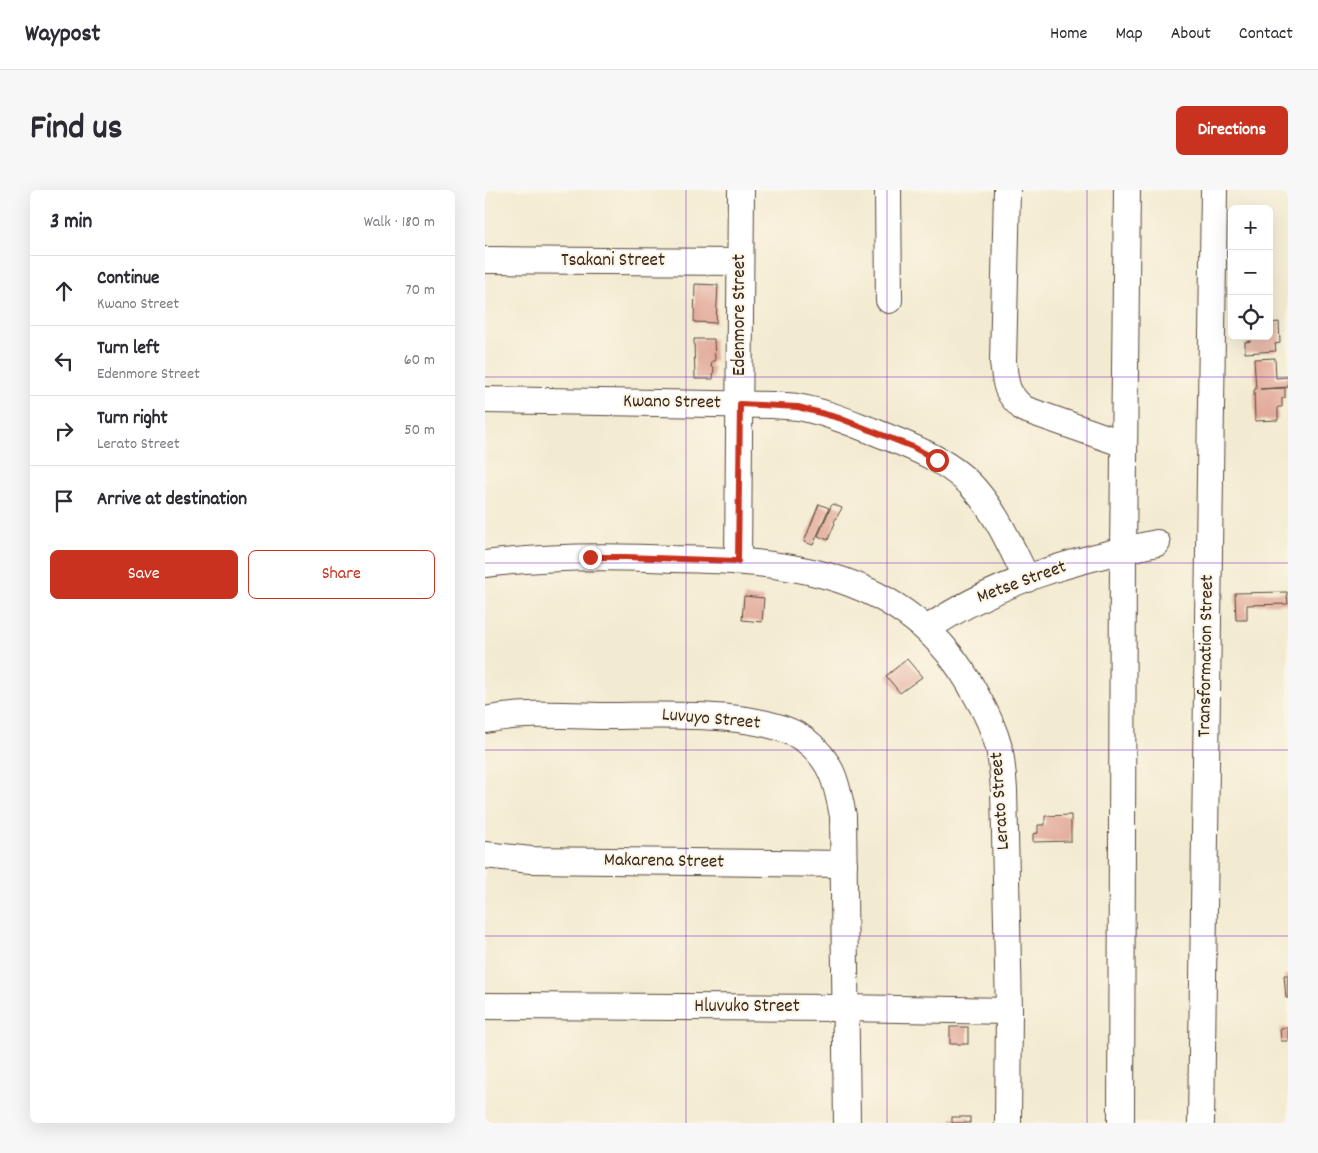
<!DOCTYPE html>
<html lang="en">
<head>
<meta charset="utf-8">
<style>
	body { margin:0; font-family:Dekko,sans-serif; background:#f7f7f7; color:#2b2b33 }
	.controls { position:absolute; right:15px; top:15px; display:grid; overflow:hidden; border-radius:8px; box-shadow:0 5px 20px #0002 }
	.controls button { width:45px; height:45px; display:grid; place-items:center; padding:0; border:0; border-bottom:1px solid #e1e1e2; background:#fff; color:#2b2b33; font:25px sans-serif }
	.stop { position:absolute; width:15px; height:15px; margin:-11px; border:4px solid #c8321e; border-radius:50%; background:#fff }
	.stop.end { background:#c8321e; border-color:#fff; box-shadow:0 1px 5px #0008 }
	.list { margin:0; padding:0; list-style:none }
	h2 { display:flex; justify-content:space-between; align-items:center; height:65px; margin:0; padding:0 20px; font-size:21px }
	h2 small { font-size:16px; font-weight:400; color:#7c7c81 }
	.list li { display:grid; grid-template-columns:32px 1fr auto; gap:15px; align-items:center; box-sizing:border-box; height:70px; padding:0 20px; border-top:1px solid #e1e1e2 }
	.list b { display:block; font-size:19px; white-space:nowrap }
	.list p { margin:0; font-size:16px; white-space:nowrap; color:#7c7c81 }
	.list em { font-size:16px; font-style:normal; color:#7c7c81 }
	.actions { display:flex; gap:10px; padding:15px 20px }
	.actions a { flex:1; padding:11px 0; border:1px solid #c8321e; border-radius:8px; text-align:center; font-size:18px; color:#c8321e }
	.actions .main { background:#c8321e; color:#fff }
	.icon { flex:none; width:28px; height:28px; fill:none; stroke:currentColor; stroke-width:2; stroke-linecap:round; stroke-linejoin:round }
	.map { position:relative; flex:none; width:803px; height:933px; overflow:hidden; border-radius:8px }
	header { display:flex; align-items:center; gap:30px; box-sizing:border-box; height:70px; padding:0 25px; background:#fff; border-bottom:1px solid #e1e1e2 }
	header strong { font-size:24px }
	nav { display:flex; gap:28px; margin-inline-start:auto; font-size:18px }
	.intro { display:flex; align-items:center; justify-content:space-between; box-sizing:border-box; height:120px; padding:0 30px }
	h1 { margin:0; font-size:35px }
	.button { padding:12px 22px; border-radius:8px; background:#c8321e; color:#fff; font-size:18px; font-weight:700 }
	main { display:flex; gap:30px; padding:0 30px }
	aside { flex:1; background:#fff; border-radius:8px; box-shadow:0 5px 20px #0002 }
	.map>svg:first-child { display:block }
	.building { fill:#e2aa9b }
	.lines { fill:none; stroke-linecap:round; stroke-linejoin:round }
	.minor-casing { stroke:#574739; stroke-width:28 }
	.minor { stroke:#fff; stroke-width:26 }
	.route { stroke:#c8321e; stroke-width:6 }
	.grid { fill:none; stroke:#7b2cbf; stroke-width:1; stroke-opacity:0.55 }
	.labels { text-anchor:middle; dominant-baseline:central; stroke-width:4; stroke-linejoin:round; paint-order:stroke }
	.street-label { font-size:19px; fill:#3b2a1e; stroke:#fcf5e5 }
</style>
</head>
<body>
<header>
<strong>Waypost</strong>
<nav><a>Home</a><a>Map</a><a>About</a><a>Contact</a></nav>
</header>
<div class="intro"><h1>Find us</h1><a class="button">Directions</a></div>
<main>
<aside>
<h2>3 min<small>Walk · 180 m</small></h2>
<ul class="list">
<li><svg class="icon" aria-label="ahead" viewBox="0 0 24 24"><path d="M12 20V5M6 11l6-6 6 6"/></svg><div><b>Continue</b><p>Kwano Street</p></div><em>70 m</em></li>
<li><svg class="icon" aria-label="left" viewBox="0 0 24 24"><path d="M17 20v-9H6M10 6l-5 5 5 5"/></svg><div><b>Turn left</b><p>Edenmore Street</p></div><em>60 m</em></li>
<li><svg class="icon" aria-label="right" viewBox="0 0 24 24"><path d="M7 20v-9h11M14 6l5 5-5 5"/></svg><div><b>Turn right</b><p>Lerato Street</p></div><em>50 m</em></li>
<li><svg class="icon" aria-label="arrive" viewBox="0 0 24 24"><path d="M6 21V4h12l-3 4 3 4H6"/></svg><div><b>Arrive at destination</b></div></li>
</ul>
<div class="actions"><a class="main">Save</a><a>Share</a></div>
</aside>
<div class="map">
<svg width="803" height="933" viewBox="0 0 803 933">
	<rect width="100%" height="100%" fill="#fcf5e5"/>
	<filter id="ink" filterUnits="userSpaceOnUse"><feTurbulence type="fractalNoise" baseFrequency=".02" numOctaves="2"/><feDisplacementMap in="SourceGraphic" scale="10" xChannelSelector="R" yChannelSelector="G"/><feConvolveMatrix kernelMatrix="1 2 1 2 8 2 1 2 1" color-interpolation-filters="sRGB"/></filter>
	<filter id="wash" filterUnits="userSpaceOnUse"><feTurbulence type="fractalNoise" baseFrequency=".0096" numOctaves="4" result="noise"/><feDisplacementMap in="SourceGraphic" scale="20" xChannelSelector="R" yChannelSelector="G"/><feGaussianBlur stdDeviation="1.12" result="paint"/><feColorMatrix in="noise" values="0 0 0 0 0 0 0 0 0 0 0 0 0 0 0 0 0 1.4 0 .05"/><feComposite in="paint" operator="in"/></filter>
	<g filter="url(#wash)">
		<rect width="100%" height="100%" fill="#f3ebd1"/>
		<g id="blocks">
			<g class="building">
				<polygon points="210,94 233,95 231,133 209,132"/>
				<polygon points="794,132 795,153 790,154 791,161 760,163 760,152 766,151 766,146 784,146 784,133"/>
				<polygon points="209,149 229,149 230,171 227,171 226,177 229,177 228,189 210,189"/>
				<polygon points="790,168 791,188 803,187 803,197 775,199 800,198 800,208 797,208 797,217 793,217 793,230 770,231 769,200 771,199 769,169"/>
				<polygon points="334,314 344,318 328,355 319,352"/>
				<polygon points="347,314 357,318 349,332 350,333 343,350 333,346"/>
				<polygon points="802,402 803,414 762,415 762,430 751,430 750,403"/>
				<polygon points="259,406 279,408 277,432 257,430"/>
				<polygon points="422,469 437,487 415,503 401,486"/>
				<polygon points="586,625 586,651 548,652 548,644 553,643 553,635 560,635 560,626"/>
				<polygon points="799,785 803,785 803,808 801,808"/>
				<rect x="465" y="837" width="18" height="17"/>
				<polygon points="795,838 803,838 803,851 796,851"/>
				<rect x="467" y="927" width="18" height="6"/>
			</g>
		</g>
	</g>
	<g filter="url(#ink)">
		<use href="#blocks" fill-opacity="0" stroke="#574739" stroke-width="1"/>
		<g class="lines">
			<g class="minor-casing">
				<g id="minor">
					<polyline points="403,0 404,110"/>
					<path d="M522,0L518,172C521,196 520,202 539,219L639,254"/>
					<polyline points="0,70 255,72"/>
					<path d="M0,210L289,215C297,216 305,216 312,217C337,221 361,231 385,240C422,255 467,270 493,303C514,328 527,359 542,389"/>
					<polyline points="253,371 256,0"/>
					<path d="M0,374C63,366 126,366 189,369C241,370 293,372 343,386C409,405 458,443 490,503C500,520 509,539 514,558C517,572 518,586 519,600L524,821L523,933"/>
					<path d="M442,439C509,392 593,369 672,353"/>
					<path d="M0,530C38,522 79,525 118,526C171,526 277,519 320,550C347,570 352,594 358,626L362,933"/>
					<polyline points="0,665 46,670 359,674"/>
					<polyline points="0,816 359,818 524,821"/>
					<polyline points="636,933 638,360 642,0"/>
					<polyline points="716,933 729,0"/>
				</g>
			</g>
			<use href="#minor" class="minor"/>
		</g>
	</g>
	<g class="lines" filter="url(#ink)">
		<polyline class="route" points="105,367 141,367 253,371 255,214 313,217 332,222 354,228 428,257 452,270"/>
	</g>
	<path class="grid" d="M201,0V933M402,0V933M602,0V933M0,187H803M0,373H803M0,560H803M0,746H803"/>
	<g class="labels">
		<g class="street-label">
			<text x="128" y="71">Tsakani Street</text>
			<text transform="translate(255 125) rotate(-90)">Edenmore Street</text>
			<text transform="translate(187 213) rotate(1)">Kwano Street</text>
			<text transform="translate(537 393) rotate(-20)">Metse Street</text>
			<text transform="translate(722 466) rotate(-89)">Transformation Street</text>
			<text transform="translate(226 530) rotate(5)">Luvuyo Street</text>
			<text transform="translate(516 611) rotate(-94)">Lerato Street</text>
			<text transform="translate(179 672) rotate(1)">Makarena Street</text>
			<text x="262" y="817">Hluvuko Street</text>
		</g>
	</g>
</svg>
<div class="controls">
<button>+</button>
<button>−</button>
<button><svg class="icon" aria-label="locate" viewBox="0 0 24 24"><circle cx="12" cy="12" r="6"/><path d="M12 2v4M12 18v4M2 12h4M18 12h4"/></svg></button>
</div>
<div class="stop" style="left:452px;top:270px"></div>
<div class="stop end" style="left:105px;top:367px"></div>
</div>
</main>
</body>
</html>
